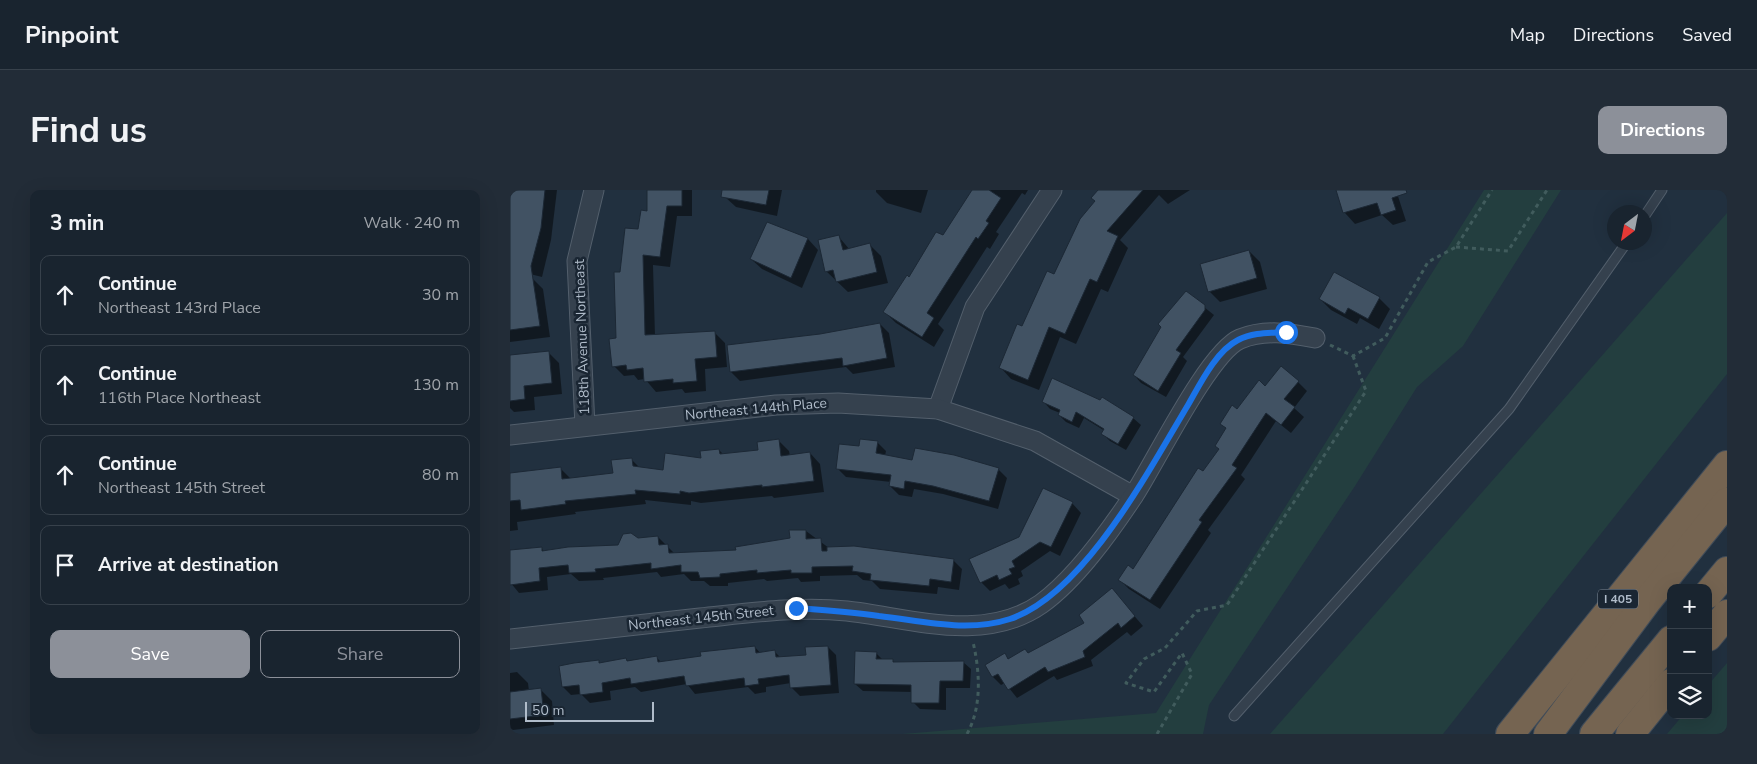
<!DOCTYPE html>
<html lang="en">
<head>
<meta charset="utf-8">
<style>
	body { margin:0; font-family:"Nunito Sans",sans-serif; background:#222c37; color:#f1f3f6 }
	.controls { position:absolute; right:15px; bottom:15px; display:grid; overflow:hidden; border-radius:10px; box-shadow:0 5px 20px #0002 }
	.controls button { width:45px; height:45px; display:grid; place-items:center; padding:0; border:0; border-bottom:1px solid #37414b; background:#19242f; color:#f1f3f6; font:25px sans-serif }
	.compass { position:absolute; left:1097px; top:15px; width:45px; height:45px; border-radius:50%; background:#19242f; box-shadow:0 5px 20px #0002; rotate:212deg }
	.scale { position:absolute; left:15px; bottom:12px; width:129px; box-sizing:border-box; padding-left:5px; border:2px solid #b0bcca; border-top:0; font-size:14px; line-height:18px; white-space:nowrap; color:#b0bcca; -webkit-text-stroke:4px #1a2633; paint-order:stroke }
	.stop { position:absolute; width:15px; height:15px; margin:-11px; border:4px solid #1a73e8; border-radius:50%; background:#fff }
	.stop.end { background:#1a73e8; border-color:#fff; box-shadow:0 1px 5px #0008 }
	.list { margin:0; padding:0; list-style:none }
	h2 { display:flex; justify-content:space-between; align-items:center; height:65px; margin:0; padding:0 20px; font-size:21px }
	h2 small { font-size:16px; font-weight:400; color:#9fa4aa }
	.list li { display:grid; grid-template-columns:32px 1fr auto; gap:15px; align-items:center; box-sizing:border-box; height:80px; margin:0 10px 10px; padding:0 10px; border:1px solid #37414b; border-radius:10px }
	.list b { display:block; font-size:19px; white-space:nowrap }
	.list p { margin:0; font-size:16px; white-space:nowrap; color:#9fa4aa }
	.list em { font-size:16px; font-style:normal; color:#9fa4aa }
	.actions { display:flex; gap:10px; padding:15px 20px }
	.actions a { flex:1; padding:11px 0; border:1px solid #8c9099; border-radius:10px; text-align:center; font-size:18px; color:#8c9099 }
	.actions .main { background:#8c9099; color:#fff }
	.icon { flex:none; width:28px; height:28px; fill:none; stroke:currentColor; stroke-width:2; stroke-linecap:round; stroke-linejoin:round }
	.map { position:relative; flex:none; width:1217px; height:544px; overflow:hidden; border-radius:10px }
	header { display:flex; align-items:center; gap:30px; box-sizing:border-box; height:70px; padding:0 25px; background:#19242f; border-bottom:1px solid #37414b }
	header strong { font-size:24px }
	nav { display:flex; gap:28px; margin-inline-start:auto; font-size:18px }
	.intro { display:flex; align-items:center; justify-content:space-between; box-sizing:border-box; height:120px; padding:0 30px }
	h1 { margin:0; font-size:35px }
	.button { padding:12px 22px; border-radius:10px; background:#8c9099; color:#fff; font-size:18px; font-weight:700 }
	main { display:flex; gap:30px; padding:0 30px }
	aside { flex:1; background:#19242f; border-radius:10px; box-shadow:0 5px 20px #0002 }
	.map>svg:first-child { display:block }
	.green { fill:#233e3f }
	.shadow { fill:#0007 }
	.building { fill:#415263; stroke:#1c2835 }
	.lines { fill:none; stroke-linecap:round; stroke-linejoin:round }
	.lane-casing { stroke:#535f6c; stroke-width:11 }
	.street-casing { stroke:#535f6c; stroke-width:21 }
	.highway-casing { stroke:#404c59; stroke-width:30 }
	.path { stroke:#415c5d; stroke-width:3; stroke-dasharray:4 4; stroke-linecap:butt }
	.lane { stroke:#35414e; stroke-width:9 }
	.street { stroke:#35414e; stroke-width:19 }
	.highway { stroke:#756451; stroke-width:28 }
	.route { stroke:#1a73e8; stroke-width:6 }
	.labels { text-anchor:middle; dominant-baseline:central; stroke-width:5; stroke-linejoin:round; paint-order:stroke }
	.shield { fill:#1a2633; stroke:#838f9d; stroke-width:1 }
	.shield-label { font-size:12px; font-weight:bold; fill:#b0bcca }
	.street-label { font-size:14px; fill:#b0bcca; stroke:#1a2633 }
</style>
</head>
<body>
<header>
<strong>Pinpoint</strong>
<nav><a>Map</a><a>Directions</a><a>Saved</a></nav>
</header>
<div class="intro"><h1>Find us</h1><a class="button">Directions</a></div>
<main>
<aside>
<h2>3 min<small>Walk · 240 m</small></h2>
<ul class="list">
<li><svg class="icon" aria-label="ahead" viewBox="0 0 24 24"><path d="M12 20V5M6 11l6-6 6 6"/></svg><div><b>Continue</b><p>Northeast 143rd Place</p></div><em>30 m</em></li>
<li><svg class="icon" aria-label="ahead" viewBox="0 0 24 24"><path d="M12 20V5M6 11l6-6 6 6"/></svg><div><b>Continue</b><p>116th Place Northeast</p></div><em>130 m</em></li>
<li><svg class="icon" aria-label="ahead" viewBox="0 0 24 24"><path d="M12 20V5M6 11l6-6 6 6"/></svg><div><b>Continue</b><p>Northeast 145th Street</p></div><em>80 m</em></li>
<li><svg class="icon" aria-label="arrive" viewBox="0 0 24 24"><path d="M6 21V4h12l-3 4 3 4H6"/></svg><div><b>Arrive at destination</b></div></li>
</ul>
<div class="actions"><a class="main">Save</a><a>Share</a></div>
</aside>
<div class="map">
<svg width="1217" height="544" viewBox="0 0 1217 544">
	<rect width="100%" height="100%" fill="#21303f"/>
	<g class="green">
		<polygon points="974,0 1051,0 953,156 907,197 845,296 699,515 693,544 392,544 646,523"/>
		<polygon points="1217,23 1217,184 933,544 760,544"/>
		<polygon points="1217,473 1217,544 1157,544 1173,525 1198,525 1198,495"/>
	</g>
	<g class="shadow">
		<polygon points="2,0 47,0 41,50 32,87 0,79"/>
		<polygon points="138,0 182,0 182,26 167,26 160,77 143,75 145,146 205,143 215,153 217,177 195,179 196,201 175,203 172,199 146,202 135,189 128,190 124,185 114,186 104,176 107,149 111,83 138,22"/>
		<polygon points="216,0 272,0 267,26 226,17 215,7"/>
		<polygon points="366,0 418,0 411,23 377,13 366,2"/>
		<polygon points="464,0 518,0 515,5 512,3 486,42 489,44 480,59 477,57 428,134 434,140 424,157 386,133 375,122 433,47"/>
		<polygon points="590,0 680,0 658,14 649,5 610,50 618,58 598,102 591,99 566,154 550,147 529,200 501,189 491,178 586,11"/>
		<polygon points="827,0 886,0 896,31 883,35 872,25 845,34 835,23"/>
		<polygon points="281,42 298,49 308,60 292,98 252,79 241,69"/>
		<polygon points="329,47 340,60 360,55 371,66 378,93 338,102 316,81"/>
		<polygon points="739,61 750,72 757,99 710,112 699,101"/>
		<polygon points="22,88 33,99 40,147 0,152 0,91"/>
		<polygon points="679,105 704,125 673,167 677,171 656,207 631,193 624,185"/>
		<polygon points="869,108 880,119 869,139 850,128 847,134 821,120 810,109"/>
		<polygon points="370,134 379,143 385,177 343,184 336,177 230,191 221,182 310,146"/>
		<polygon points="38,162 49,173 52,204 24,207 25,220 4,222 0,218 0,166"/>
		<polygon points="788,192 797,201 784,218 794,227 781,243 766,231 731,285 735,289 698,340 701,343 650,419 619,399 610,390 624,380 710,259 717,239 711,234 756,197"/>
		<polygon points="533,211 623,228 631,235 616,260 600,251 593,244 595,241 574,228 569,238 556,232 549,225 550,223 540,219"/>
		<polygon points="268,250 279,261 280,266 300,263 310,274 314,302 264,308 262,306 191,313 181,311 181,315 135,310 136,314 65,322 66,324 7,332 8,340 0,341 0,284 50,278 61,289 104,285 121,269 130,278 154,281 192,269 209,260 214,265 249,262"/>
		<polygon points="367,252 376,261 375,266 403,272 488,279 497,288 488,319 433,304 404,299 402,307 389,305 380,296 381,292 336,287 327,278 350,258"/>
		<polygon points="562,313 571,323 550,366 540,361 511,381 513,386 508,389 510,394 499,399 495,394 480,401 471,392 510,348"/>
		<polygon points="296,341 319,358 443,370 452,379 449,400 428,397 427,404 370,399 362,391 353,390 347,385 310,386 310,391 291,392 288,388 257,391 254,389 218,393 218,396 200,396 194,391 181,391 174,384 151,387 147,382 93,388 94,390 69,391 61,384 37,387 38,400 9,403 0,392 0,361 31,358 35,362 108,356 128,349 148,347 165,364 227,362 281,350"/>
		<polygon points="602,400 633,436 621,446 617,442 581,470 583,476 547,490 544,486 507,508 495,493 491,495 483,487 495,465 500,470 518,464 576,433"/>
		<polygon points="245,457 251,464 264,461 271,468 297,466 318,457 326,465 329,503 290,506 281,497 281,493 256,497 256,502 245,504 238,497 185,504 177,494 131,502 125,497 100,501 101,510 80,513 71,504 61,505 53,497 88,471 91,474 146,467 152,473"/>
		<polygon points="366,463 373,470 382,470 385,473 453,472 461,479 460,498 436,498 436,520 410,519 403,512 403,502 353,501 345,494"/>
		<polygon points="7,482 18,493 19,501 31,500 42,511 44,535 3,540 0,538 0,483"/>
	</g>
	<g class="building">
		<polygon points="0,0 35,0 31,38 21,76 30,136 0,140"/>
		<polygon points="137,0 172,0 172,16 157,16 150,67 133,65 135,145 205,141 207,167 185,169 187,191 163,193 163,189 134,192 133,178 117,180 116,175 102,177 99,149 106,148 104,82 110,82 115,38 128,39 131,20 137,21"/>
		<polygon points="212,0 259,0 256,15 211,7"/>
		<polygon points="462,0 479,0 491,8 476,31 479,33 468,49 466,47 417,123 424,128 412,147 373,122 397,85 399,87 426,42 433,45"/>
		<polygon points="588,0 633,0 597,41 608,46 587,92 580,89 555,144 539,137 518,190 489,178 507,134 512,136 537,81 544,84 570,29 585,11 581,8"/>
		<polygon points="826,0 896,0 897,3 882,8 886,20 871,25 867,13 833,23"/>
		<polygon points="257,32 298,48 281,88 240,69"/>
		<polygon points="329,45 333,60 360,53 367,82 326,92 323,80 315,82 308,50"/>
		<polygon points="739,60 747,88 698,102 690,74"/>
		<polygon points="824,82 870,107 858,129 838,118 835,124 809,109"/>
		<polygon points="676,101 695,115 695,120 666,160 671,163 648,201 623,185 651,137 648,134"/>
		<polygon points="370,133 377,168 333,176 332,168 220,182 217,155 310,144"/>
		<polygon points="39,161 42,193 14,196 15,209 0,211 0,165"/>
		<polygon points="771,176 789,191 774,209 785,217 771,235 756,223 722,275 727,278 689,330 692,332 640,410 608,390 618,375 623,379 688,278 693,281 709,259 705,256 716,238 710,234 722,215 727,219 749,190 755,196"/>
		<polygon points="542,188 590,210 592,207 624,227 608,254 591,244 594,239 566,222 562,232 548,225 550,220 532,212"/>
		<polygon points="269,249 271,266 300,262 304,291 252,297 252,295 179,303 170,301 170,304 125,300 126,304 55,311 56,314 11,320 10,310 0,311 0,283 51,277 52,289 103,283 101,270 122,268 123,276 153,280 155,263 191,268 190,261 209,259 210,264 248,260 247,252"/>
		<polygon points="350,249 368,251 366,263 402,270 405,258 444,265 489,278 479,311 423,296 395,291 394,299 379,296 381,285 326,279 329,254 349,256"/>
		<polygon points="533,298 563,312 541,357 530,352 502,371 505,377 499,379 502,384 489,390 487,385 470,393 459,369 509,347"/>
		<polygon points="279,340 296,340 296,349 311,348 312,361 317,361 317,357 344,356 444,369 441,392 420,389 419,396 360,390 361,384 342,381 343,376 302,377 302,383 281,383 281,380 247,383 247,380 210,384 210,387 190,388 188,382 171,382 171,375 141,379 141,373 85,379 86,382 59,383 58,375 29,378 30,391 0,395 0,360 32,357 32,361 58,357 108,355 113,344 121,343 128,348 148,346 149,355 158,354 159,363 226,360 225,357 280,348"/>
		<polygon points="602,398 625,426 611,438 608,433 573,461 575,467 538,482 535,477 498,500 488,484 482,487 475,475 495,463 498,469 515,459 518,463 574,433 569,425"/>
		<polygon points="245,456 246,463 265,460 266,467 296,465 295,457 318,456 321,495 280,498 279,485 248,489 249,494 235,496 234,488 176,496 174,486 121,494 120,488 92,493 93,502 70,505 69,495 52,497 49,476 64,473 89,470 89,473 116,468 117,471 147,466 148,472 191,466 190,462"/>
		<polygon points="345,461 367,462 366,469 383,469 383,472 454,471 453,491 430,491 429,513 401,513 401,495 344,494"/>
		<polygon points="31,498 34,525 0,529 0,502"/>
	</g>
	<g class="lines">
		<g class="lane-casing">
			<g id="lane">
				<polyline points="1134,27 1152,0"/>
				<polyline points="724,526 999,219 1117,52"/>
			</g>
		</g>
		<g class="street-casing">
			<g id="street">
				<polyline points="428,219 465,117 542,0"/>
				<polyline points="75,236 67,71 84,0"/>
				<polyline points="0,245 266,215 328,213 428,219 525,251 623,306"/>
				<path d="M0,449C63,442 126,435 190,428C239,423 287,416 337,421C400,428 474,454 531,414C566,389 600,341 624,305C645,273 699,162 730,149C755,139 779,143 805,148"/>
			</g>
		</g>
		<g class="highway-casing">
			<g id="highway">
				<polyline points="1198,404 1217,381"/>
				<polyline points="1198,447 1217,424"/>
				<polyline points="1000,544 1217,275"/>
				<polyline points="1038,544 1138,410 1217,312"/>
				<polyline points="1084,544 1161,450"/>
				<polyline points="1120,544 1161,493"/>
			</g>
		</g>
		<g class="path">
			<polyline points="946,57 998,61 1037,0"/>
			<polyline points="820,155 843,166 875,148 918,72 946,57 982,0"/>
			<path d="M457,544C472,517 470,482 463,452"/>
			<polyline points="647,544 682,484 672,463 644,502 616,493 634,469 655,458 687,421 717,415 856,201 843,166"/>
		</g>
		<use href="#lane" class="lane"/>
		<use href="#street" class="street"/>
		<use href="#highway" class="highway"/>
	</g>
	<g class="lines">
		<path class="route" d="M286,418C314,420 342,422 369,426C413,431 457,443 500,429C574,404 639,280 678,215C690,194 706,161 728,150C743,142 760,143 776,142"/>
	</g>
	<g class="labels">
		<rect class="shield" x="1088" y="399.5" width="40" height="19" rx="4"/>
		<g class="shield-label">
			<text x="1108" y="409">I 405</text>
		</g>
		<g class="street-label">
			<text transform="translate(72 147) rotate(-92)">118th Avenue Northeast</text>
			<text transform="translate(246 219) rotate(-5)">Northeast 144th Place</text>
			<text transform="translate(191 428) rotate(-6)">Northeast 145th Street</text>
		</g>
	</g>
</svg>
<div class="controls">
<button>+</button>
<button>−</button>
<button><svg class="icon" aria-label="layers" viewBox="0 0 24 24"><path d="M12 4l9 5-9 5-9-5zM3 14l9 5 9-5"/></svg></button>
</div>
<svg class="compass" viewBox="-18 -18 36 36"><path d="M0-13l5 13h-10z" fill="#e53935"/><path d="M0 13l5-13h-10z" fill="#9fa4aa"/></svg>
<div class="scale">50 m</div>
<div class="stop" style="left:776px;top:142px"></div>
<div class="stop end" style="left:286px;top:418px"></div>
</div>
</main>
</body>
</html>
